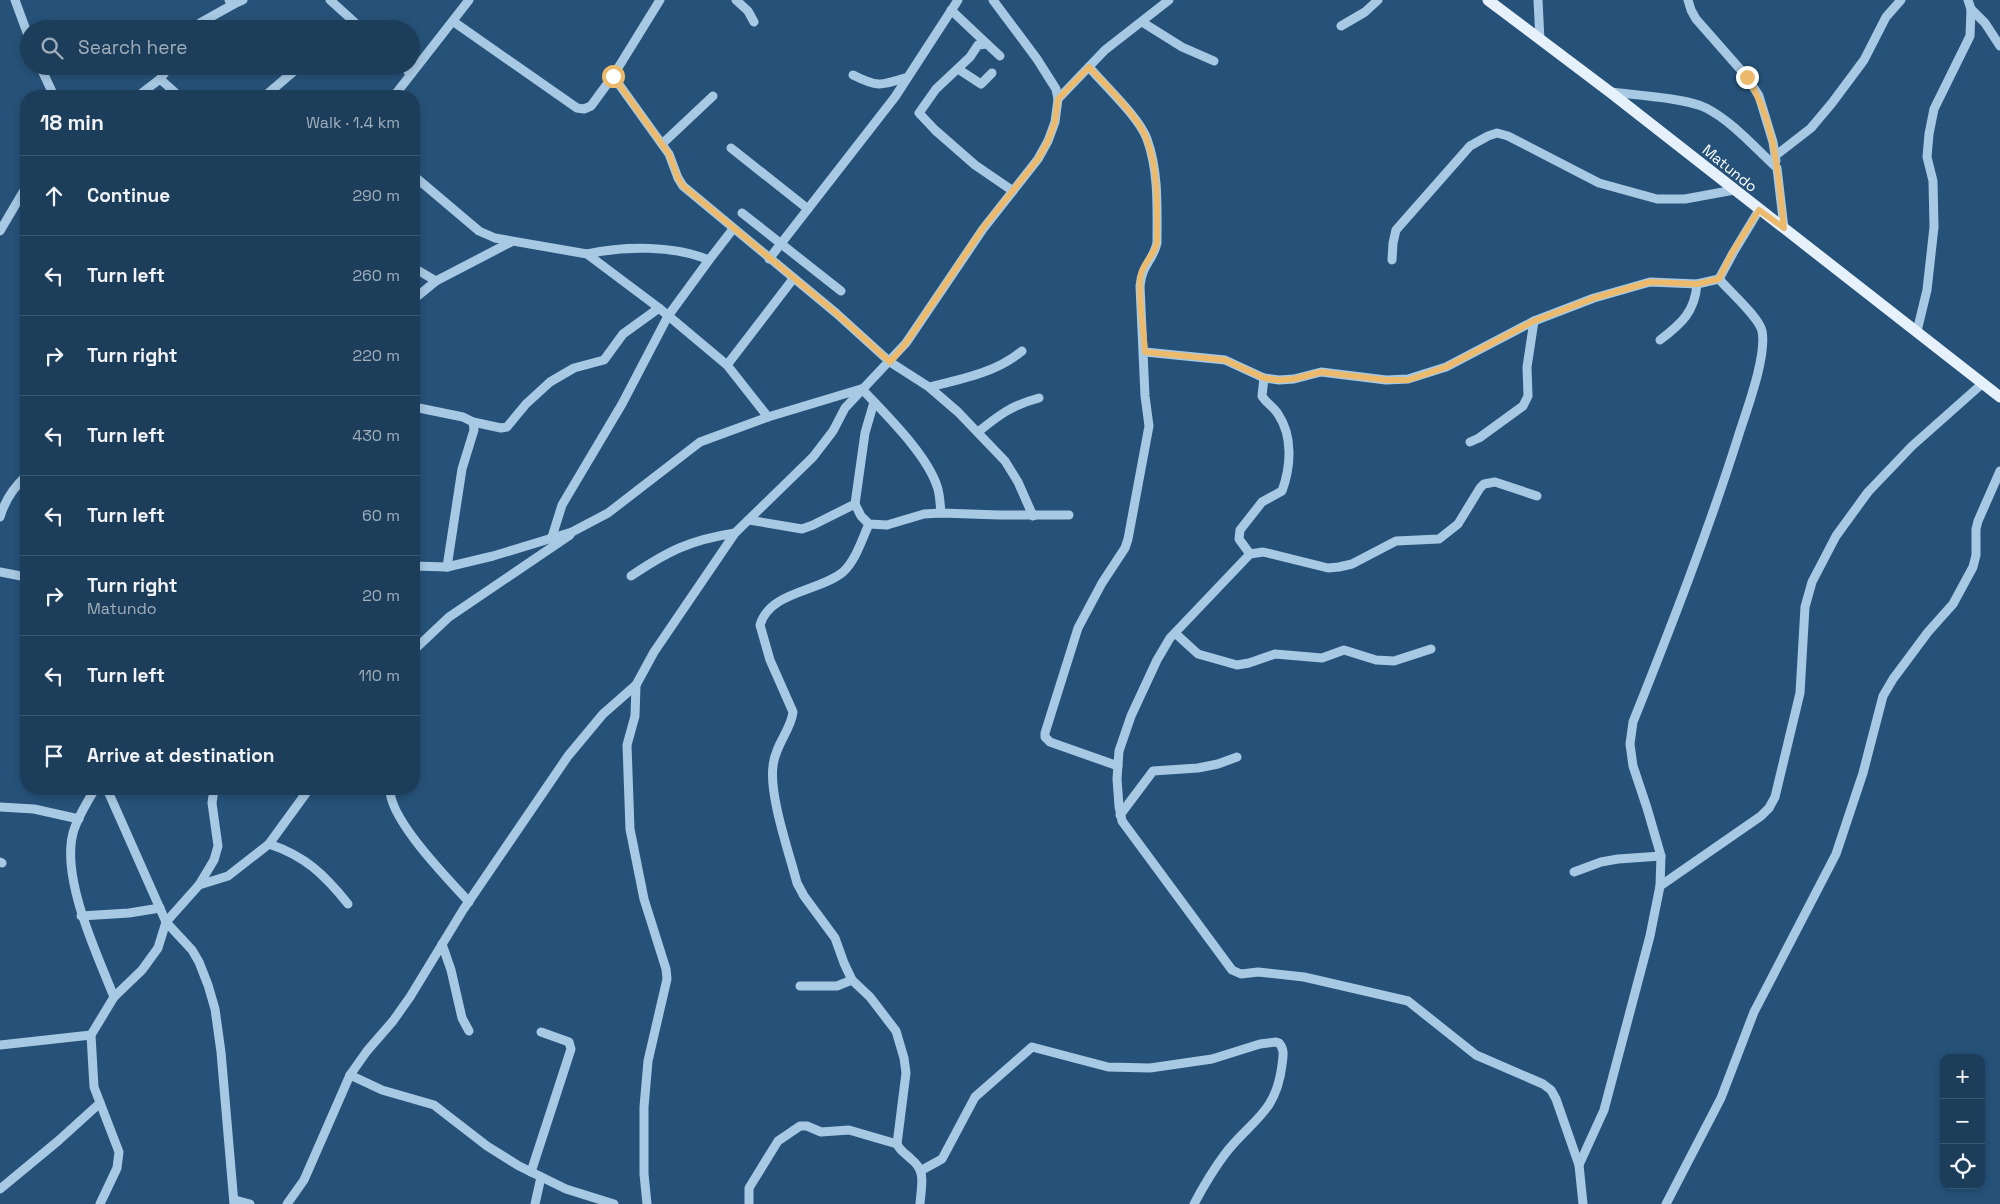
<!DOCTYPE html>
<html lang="en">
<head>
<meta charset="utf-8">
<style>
	body { margin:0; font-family:"Space Grotesk",sans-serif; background:#294964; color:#f1f3f6 }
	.controls { position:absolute; right:15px; bottom:15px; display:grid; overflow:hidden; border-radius:10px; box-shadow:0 2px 8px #0003 }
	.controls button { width:45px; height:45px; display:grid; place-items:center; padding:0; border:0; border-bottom:1px solid #3a5771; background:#1c3e5b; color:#f1f3f6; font:25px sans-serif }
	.stop { position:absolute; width:15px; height:15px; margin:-11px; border:4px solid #ecba6d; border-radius:50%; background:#fff }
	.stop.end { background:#ecba6d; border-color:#fff; box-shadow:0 1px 5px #0008 }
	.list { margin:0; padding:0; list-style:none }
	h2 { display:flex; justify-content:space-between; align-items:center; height:65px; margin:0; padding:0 20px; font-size:21px }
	h2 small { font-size:16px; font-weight:400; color:#a0aebb }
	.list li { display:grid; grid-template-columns:32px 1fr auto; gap:15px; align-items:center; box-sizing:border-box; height:80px; padding:0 20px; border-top:1px solid #3a5771 }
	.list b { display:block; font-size:19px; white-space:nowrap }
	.list p { margin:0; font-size:16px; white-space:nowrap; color:#a0aebb }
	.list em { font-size:16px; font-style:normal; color:#a0aebb }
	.icon { flex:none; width:28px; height:28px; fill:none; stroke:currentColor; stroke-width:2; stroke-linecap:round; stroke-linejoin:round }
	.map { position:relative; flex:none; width:2000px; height:1204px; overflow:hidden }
	.search { position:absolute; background:#1c3e5b; box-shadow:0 2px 8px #0003; left:20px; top:20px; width:400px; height:55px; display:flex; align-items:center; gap:12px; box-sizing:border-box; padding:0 18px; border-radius:28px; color:#a0aebb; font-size:19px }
	.panel { position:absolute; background:#1c3e5b; box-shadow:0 2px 8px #0003; left:20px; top:90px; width:400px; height:705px; border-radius:20px }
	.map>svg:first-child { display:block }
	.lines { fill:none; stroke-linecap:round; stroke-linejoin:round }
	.minor { stroke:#a8c9e3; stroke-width:9 }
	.major { stroke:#e7f1fc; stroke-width:11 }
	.route { stroke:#ecba6d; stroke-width:6 }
	.labels { text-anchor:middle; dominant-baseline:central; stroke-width:4.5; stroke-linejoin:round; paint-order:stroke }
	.street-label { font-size:15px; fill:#fff; stroke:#265279 }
</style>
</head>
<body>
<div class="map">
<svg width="2000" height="1204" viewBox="0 0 2000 1204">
	<rect width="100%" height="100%" fill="#265279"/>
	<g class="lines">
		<g class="minor">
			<polyline points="15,0 29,38"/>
			<polyline points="330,0 362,29"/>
			<polyline points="736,0 748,11 754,22"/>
			<polyline points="1538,0 1540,40"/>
			<polyline points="1688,0 1691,10 1696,19 1747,77 1759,96 1773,142 1776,161"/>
			<polyline points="234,4 243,0"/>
			<polyline points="1971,9 1985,23 2000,46"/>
			<polyline points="951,10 987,44"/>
			<polyline points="454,22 577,108 584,109 591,106 613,76 660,0"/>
			<polyline points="1142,22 1182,47 1214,61"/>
			<polyline points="1341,26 1365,12 1378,0"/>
			<polyline points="195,29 200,23 234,4 229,0"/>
			<polyline points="1000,56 987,44 978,45 970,57 936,89 919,113 935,130 975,165 1013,191"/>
			<polyline points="40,66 54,96"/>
			<polyline points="402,66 411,74"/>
			<path d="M1089,67C1105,86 1139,117 1147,139C1159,172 1157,209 1157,243C1153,261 1142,264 1140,286L1145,396L1149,426L1128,539L1125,548L1102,583L1078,628L1045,733V737L1050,742L1118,766"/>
			<polyline points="958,69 981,84 992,73"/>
			<path d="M853,75C877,87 880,86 905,78"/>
			<polyline points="613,76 669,154 678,178 683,186 836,313 890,362 929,387 958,412 1005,461 1018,482 1033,516"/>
			<polyline points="160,79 179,96"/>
			<path d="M1610,92C1634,95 1686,98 1706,108C1732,121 1756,149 1777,168L1784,228"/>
			<polyline points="138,96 160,79 170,66"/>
			<polyline points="265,96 300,66"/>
			<polyline points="394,96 469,0"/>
			<polyline points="1058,99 1105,50 1169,0"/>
			<polyline points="662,144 713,96"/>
			<polyline points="731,148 808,209"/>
			<polyline points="1775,156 1811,128 1832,103 1864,60 1886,17 1901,0"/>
			<polyline points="414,176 479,231 495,238 587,254 659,308 727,365 768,417"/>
			<polyline points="742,213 841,291"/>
			<polyline points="0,231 26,187"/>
			<polyline points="769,259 895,97 958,0"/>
			<polyline points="709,260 733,229"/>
			<polyline points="1392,260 1393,243 1396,230 1470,146 1488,136 1497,133 1508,136 1599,183 1657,199 1685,199 1734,190"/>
			<polyline points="414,268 436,281"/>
			<polyline points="414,299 436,281 511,242"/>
			<polyline points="1917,331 1927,290 1934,227 1933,181 1927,157 1929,134 1934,109 1970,36 1971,9 1968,0"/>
			<path d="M1660,340C1681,324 1695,312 1697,284"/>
			<polyline points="1145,352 1225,360 1264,378 1279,380 1294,379 1321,372 1386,380 1408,379 1446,367 1534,321 1594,298 1650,282 1697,284 1719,279 1733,253 1759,210"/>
			<polyline points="727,365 793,279"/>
			<path d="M929,387C962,379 995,373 1022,351"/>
			<path d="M862,389C885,414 926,453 937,486C940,494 940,504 941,513"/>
			<polyline points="874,402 865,433 855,504 861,516 869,524 887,525 924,514 941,513 999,515 1069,515"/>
			<polyline points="414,407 463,417 473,422 474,430 462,469 447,567"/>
			<polyline points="473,422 501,428 507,427 526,404 550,382 574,368 604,360 623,334 659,308"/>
			<path d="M978,432C999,415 1012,405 1039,398"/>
			<polyline points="1470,442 1479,438 1523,406 1528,396 1527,367 1534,321"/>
			<polyline points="1537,496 1495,482 1484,484 1480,488 1458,524 1439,539 1396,541 1352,564 1339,567 1328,568 1263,552 1250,554 1170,638 1157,660 1131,716 1119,751 1117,779 1119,806 1122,821 1232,970 1241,974 1258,972 1304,977 1408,1001 1476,1055 1543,1084 1551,1090 1556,1099 1579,1165 1583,1204"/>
			<path d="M0,517C5,500 13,488 26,476"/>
			<polyline points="749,520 802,529 813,525 855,504"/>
			<path d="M869,524C862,539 856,560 843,572C819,592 770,591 760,625L770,660L793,712C791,730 775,745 773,766C769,796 789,852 797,883L804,896L835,938L844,963L852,980L870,997L896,1031L904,1058L906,1073L897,1144C900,1151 906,1154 911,1159C927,1171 921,1186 920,1204"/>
			<path d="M552,537L562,505L622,404L668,316L709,260C674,245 624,246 587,254"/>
			<path d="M1250,554L1239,539L1240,530L1262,502L1282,491C1291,467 1293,436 1278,414C1274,407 1266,403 1262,396L1264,378"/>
			<polyline points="414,566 447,567 493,556 572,532 608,513 700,442 768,417 861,389"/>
			<polyline points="0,572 26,577"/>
			<path d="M631,576C668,551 690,540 735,533"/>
			<polyline points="1175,633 1198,654 1237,665 1249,663 1275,654 1322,658 1344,650 1376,660 1394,661 1431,649"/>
			<polyline points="414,650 449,617 570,535"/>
			<polyline points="636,685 635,716 627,745 630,829 644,899 666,969 667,979 648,1061 644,1107 644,1174 647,1204"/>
			<path d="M95,789C87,802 77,818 73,833C61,879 97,954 114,997"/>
			<polyline points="107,789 166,922 192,950 199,962 208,985 215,1009 221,1052 234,1204"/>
			<path d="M390,789C389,819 448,879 469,902"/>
			<polyline points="0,807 34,809 79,819"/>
			<polyline points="1120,815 1153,771 1198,768 1218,764 1237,757"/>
			<path d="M269,844C305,856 324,874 348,904"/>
			<polyline points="0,862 2,863"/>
			<polyline points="1574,872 1601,862 1618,859 1661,856"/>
			<polyline points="199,885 228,876 269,844 309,789"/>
			<path d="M1660,886L1661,856L1647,808L1633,766L1630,744L1633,722C1671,627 1708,532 1739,434C1747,409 1767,356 1762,331C1759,317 1729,291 1719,279"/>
			<polyline points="81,916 129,913 160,908"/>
			<polyline points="442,944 451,970 462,1018 469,1031"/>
			<polyline points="800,986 837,986 852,980"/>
			<polyline points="0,1045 91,1035"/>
			<polyline points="350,1075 382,1090 434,1105 487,1146 519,1166 566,1189 614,1204"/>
			<polyline points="1579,1165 1604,1110 1650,936 1660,886 1761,816 1769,808 1775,797 1800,693 1805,607 1812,582 1836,536 1868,492 1912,446 1983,383"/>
			<path d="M922,1170L942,1159L975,1097L1032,1047L1108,1067L1150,1068L1212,1059L1260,1044L1276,1042L1279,1043C1285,1050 1283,1056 1282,1065C1276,1114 1251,1120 1225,1154C1213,1170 1203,1187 1194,1204"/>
			<polyline points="531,1172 571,1049 569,1042 541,1032"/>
			<polyline points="0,1189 58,1141 100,1103"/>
			<polyline points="235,1200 250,1204"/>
			<polyline points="100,1204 117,1168 119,1152 94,1087 91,1035 114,997 142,970 158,948 166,922 199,885 214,860 218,846 212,803 214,789"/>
			<polyline points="287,1204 304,1180 350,1075 367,1051 393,1021 410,997 463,910 568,756 603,714 636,685 654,652 735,533 813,457 833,431 845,408 906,343 983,229 1038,159 1048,141 1055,122 1058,99 1056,89 1037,59 993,0"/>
			<polyline points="535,1204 541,1177"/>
			<polyline points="749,1204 749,1188 778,1141 800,1126 807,1126 821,1132 849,1130 897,1144"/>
			<polyline points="1666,1204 1721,1098 1754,1012 1836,854 1863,773 1883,696 1893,679 1928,632 1953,604 1973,567 1976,555 1976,529 1978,521 2000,471"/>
		</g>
		<polyline class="major" points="1488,0 1610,92 2000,397"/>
	</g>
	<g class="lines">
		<path class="route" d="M613,76L669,154L678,178L683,186L836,313L890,362L906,343L983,228L1038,159L1048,141L1055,122L1058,99L1089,67C1106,86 1139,117 1147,140C1159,172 1157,209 1157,243C1154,255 1144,263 1141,274C1137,291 1144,333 1145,352L1225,360L1264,378L1278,380L1294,379L1321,372L1386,380H1408L1446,367L1534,321L1594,298L1650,282L1697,284L1719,279L1732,253L1759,210L1784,228C1778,176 1776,122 1747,77"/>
	</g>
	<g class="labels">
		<g class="street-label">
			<text transform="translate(1730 168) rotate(39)">Matundo</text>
		</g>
	</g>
</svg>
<div class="controls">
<button>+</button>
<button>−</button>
<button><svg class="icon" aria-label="locate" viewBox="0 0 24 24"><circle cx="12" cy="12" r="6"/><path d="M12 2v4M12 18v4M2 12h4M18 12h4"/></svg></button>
</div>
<div class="stop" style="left:613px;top:76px"></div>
<div class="stop end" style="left:1747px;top:77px"></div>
<div class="search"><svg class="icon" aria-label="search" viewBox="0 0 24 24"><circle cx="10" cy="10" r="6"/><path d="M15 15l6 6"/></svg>Search here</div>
<section class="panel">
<h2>18 min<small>Walk · 1.4 km</small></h2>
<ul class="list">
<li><svg class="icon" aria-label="ahead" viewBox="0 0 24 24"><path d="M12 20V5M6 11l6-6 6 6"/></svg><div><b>Continue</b></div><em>290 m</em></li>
<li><svg class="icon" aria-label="left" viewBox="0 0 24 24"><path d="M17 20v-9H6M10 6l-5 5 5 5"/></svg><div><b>Turn left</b></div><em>260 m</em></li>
<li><svg class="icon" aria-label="right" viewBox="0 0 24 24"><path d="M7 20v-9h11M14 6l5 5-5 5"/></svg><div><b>Turn right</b></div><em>220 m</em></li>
<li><svg class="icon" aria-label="left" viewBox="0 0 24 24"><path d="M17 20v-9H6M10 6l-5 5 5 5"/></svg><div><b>Turn left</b></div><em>430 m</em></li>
<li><svg class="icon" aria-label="left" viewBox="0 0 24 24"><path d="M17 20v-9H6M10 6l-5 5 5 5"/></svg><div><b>Turn left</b></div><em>60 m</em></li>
<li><svg class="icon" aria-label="right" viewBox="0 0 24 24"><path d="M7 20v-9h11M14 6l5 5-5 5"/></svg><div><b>Turn right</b><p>Matundo</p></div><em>20 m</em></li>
<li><svg class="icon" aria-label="left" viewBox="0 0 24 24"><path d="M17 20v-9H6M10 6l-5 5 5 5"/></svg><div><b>Turn left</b></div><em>110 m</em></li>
<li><svg class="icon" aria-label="arrive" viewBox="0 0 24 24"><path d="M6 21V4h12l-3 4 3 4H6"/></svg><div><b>Arrive at destination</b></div></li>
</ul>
</section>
</div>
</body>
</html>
